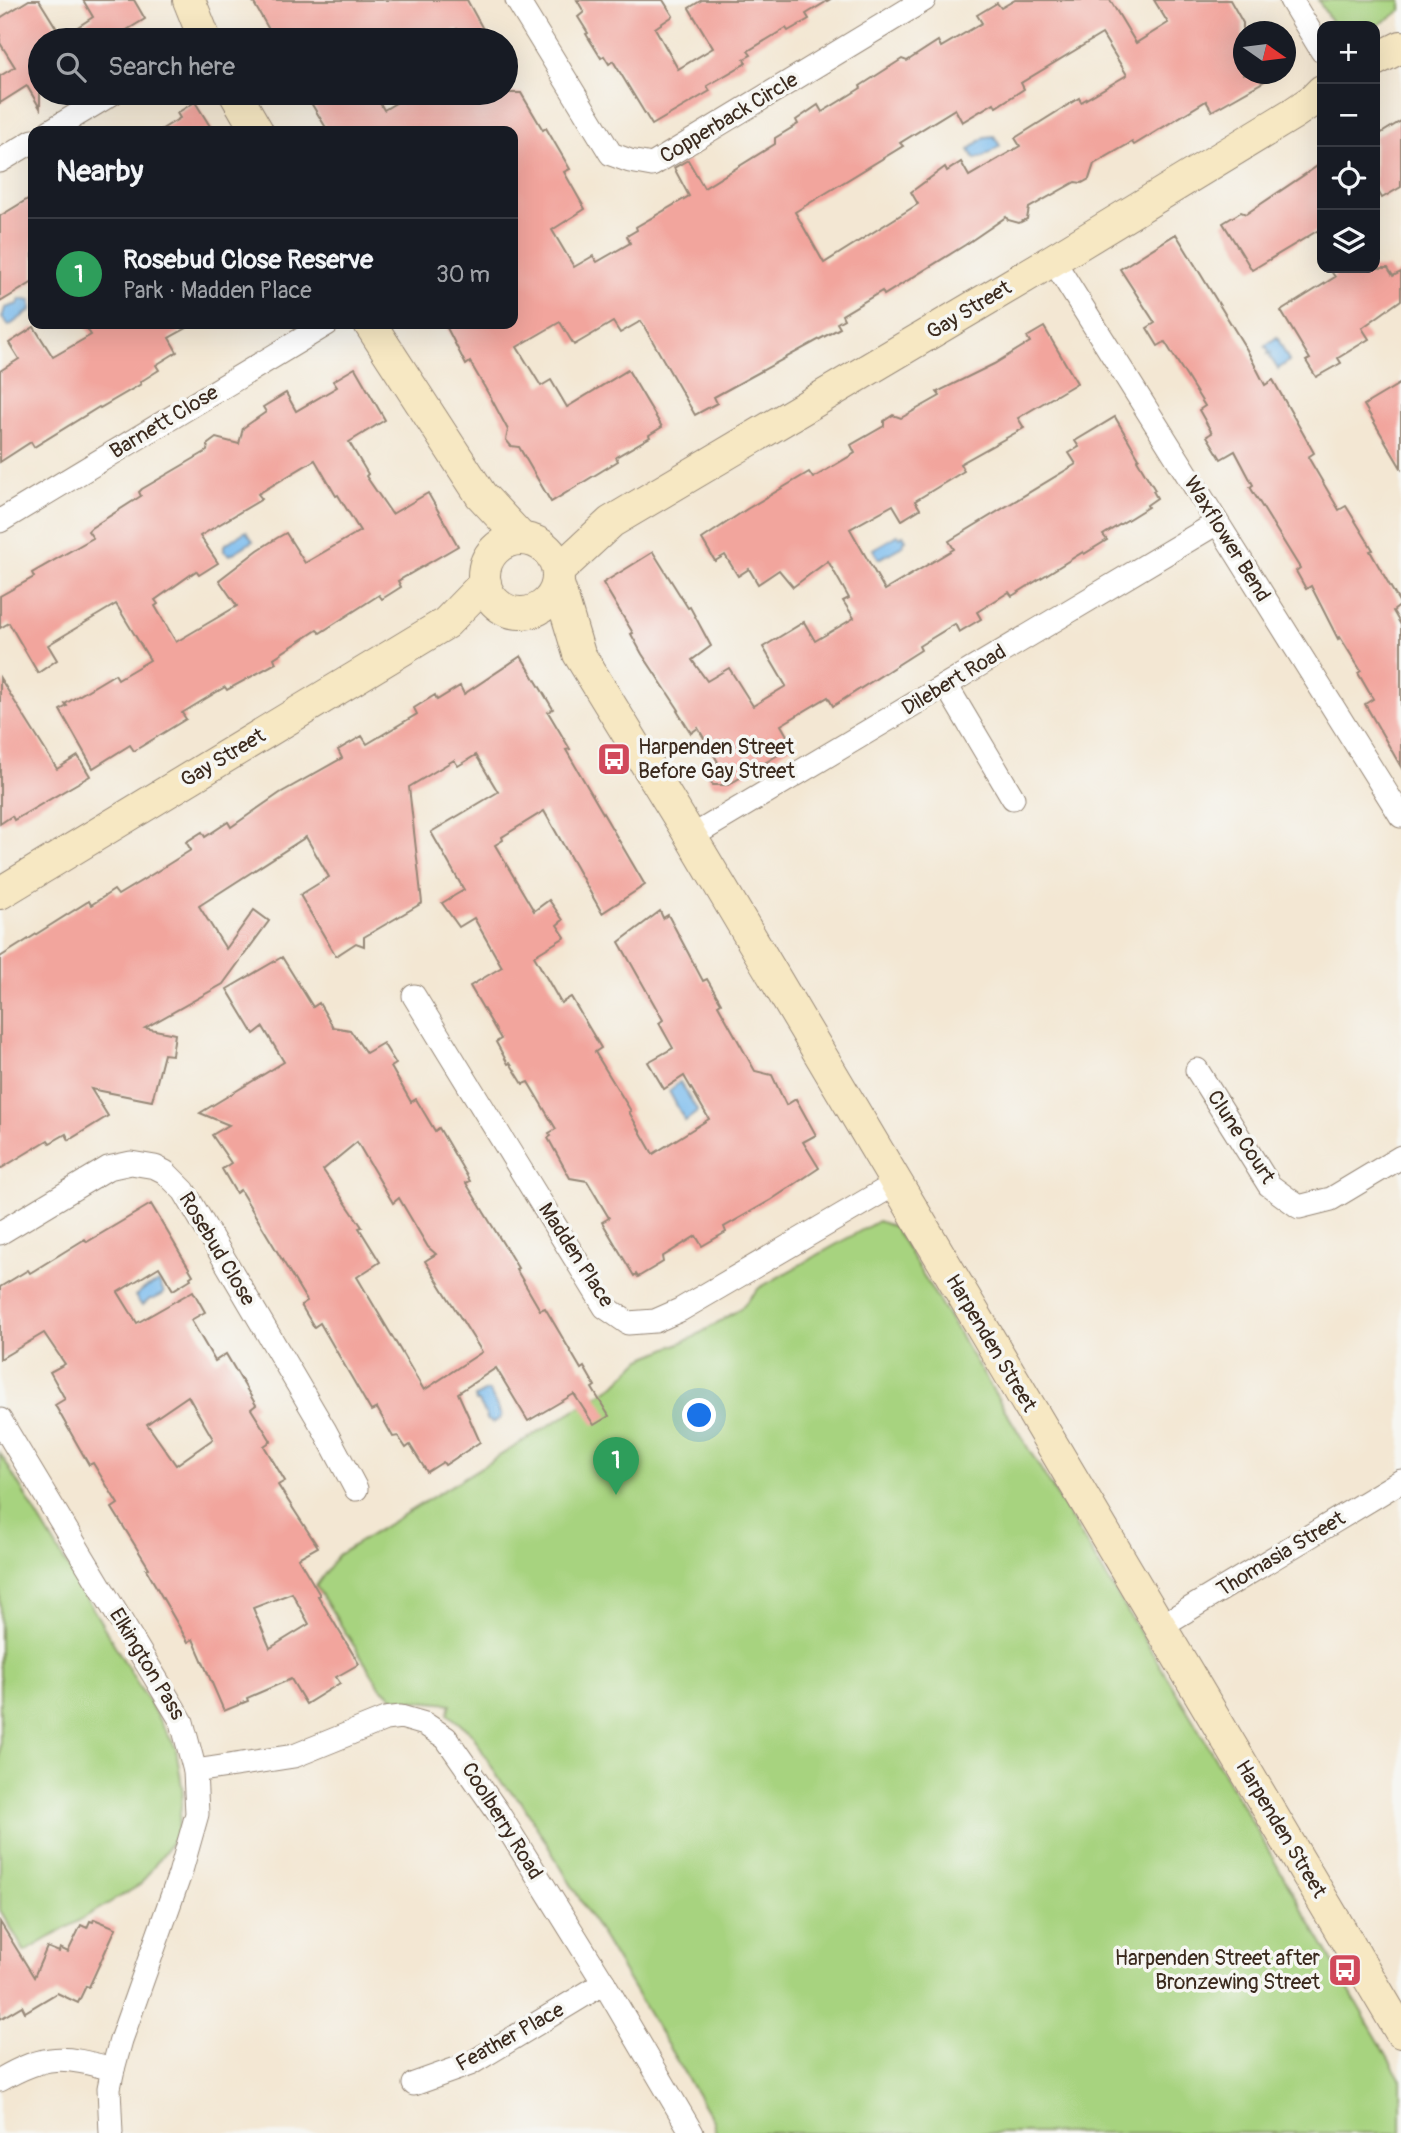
<!DOCTYPE html>
<html lang="en">
<head>
<meta charset="utf-8">
<style>
	body { margin:0; font-family:Pangolin,sans-serif; background:#242831; color:#f1f3f6 }
	.controls { position:absolute; right:21px; top:21px; display:grid; overflow:hidden; border-radius:14px; box-shadow:0 7px 28px #0002 }
	.controls button { width:63px; height:63px; display:grid; place-items:center; padding:0; border:0; border-bottom:2px solid #363941; background:#171b24; color:#f1f3f6; font:35px sans-serif }
	.compass { position:absolute; left:1233px; top:21px; width:63px; height:63px; border-radius:50%; background:#171b24; box-shadow:0 7px 28px #0002; rotate:104deg }
	.you { position:absolute; left:700px; top:1416px; width:24px; height:24px; margin:-18px; border:5px solid #fff; border-radius:50%; background:#1a73e8; box-shadow:0 0 0 10px #1a73e833 }
	.badge { display:grid; place-items:center; width:46px; height:46px; border-radius:50%; background:#d1495b; color:#fff; font-size:23px; font-weight:700 }
	.pin { position:absolute; translate:-50% -58px; filter:drop-shadow(0 2px 4px #0008) }
	.pin::after { content:''; position:absolute; top:37px; width:24px; height:21px; background:inherit; clip-path:polygon(0 0,100% 0,50% 100%) }
	.list { margin:0; padding:0; list-style:none }
	h2 { display:flex; justify-content:space-between; align-items:center; height:91px; margin:0; padding:0 28px; font-size:30px }
	h2 small { font-size:23px; font-weight:400; color:#9ea1a6 }
	.list li { display:grid; grid-template-columns:46px 1fr auto; gap:21px; align-items:center; box-sizing:border-box; height:112px; padding:0 28px; border-top:2px solid #363941 }
	.list b { display:block; font-size:26px; white-space:nowrap }
	.list p { margin:0; font-size:23px; white-space:nowrap; color:#9ea1a6 }
	.list em { font-size:23px; font-style:normal; color:#9ea1a6 }
	.icon { flex:none; width:38px; height:38px; fill:none; stroke:currentColor; stroke-width:2; stroke-linecap:round; stroke-linejoin:round }
	.map { position:relative; flex:none; width:1401px; height:2133px; overflow:hidden }
	.search { position:absolute; background:#171b24; box-shadow:0 7px 28px #0002; left:28px; top:28px; width:490px; height:77px; display:flex; align-items:center; gap:18px; box-sizing:border-box; padding:0 24px; border-radius:38px; color:#9ea1a6; font-size:26px }
	.panel { position:absolute; background:#171b24; box-shadow:0 7px 28px #0002; left:28px; top:126px; width:490px; height:203px; border-radius:14px }
	.map>svg:first-child { display:block }
	.green { fill:#a7d37f; stroke:#717e4e; stroke-width:2 }
	.water { fill:#79bbee; stroke:#5a7286; stroke-width:2 }
	.building { fill:#f2a59d; fill-rule:evenodd }
	.lines { fill:none; stroke-linecap:round; stroke-linejoin:round }
	.street-casing { stroke:#978878; stroke-width:25 }
	.secondary-casing { stroke:#978878; stroke-width:34 }
	.street { stroke:#fff; stroke-width:23 }
	.secondary { stroke:#f7e8c3; stroke-width:32 }
	.labels { text-anchor:middle; dominant-baseline:central; stroke-width:7; stroke-linejoin:round; paint-order:stroke }
	.street-label { font-size:21px; fill:#3b2a1e; stroke:#f6f6f2 }
	.poi-label { font-size:21px; fill:#3b2a1e; stroke:#f6f6f2; text-anchor:start }
</style>
</head>
<body>
<div class="map">
<svg width="1401" height="2133" viewBox="0 0 1401 2133">
	<rect width="100%" height="100%" fill="#f6f6f2"/>
	<filter id="ink" filterUnits="userSpaceOnUse"><feTurbulence type="fractalNoise" baseFrequency=".0143" numOctaves="2"/><feDisplacementMap in="SourceGraphic" scale="14" xChannelSelector="R" yChannelSelector="G"/><feConvolveMatrix kernelMatrix="1 2 1 2 8 2 1 2 1" color-interpolation-filters="sRGB"/></filter>
	<filter id="wash" filterUnits="userSpaceOnUse"><feTurbulence type="fractalNoise" baseFrequency=".00686" numOctaves="4" result="noise"/><feDisplacementMap in="SourceGraphic" scale="28" xChannelSelector="R" yChannelSelector="G"/><feGaussianBlur stdDeviation="1.57" result="paint"/><feColorMatrix in="noise" values="0 0 0 0 0 0 0 0 0 0 0 0 0 0 0 0 0 1.4 0 .05"/><feComposite in="paint" operator="in"/></filter>
	<g filter="url(#wash)">
		<rect width="100%" height="100%" fill="#f3e7d3"/>
		<g class="green">
			<polygon points="1318,0 1401,0 1401,11 1375,27 1334,26"/>
			<polygon points="878,1221 894,1227 1193,1720 1401,2080 1401,2133 716,2133 713,2121 521,1801 501,1782 472,1734 448,1714 451,1704 394,1699 379,1685 316,1586 338,1555 615,1385 641,1359 692,1338 740,1309 759,1288"/>
			<polygon points="0,1453 176,1748 183,1793 177,1835 140,1885 25,1952 0,1910"/>
		</g>
		<g class="water">
			<polygon points="994,136 1000,146 983,157 975,159 969,150 985,137"/>
			<polygon points="20,299 31,301 31,310 9,326 2,318 5,308 18,304"/>
			<polygon points="1277,337 1289,361 1278,369 1270,357 1271,353 1268,354 1269,350 1265,346"/>
			<polygon points="246,531 253,541 230,555 224,551 224,545"/>
			<polygon points="898,535 900,537 903,535 906,540 903,542 904,545 879,559 873,549"/>
			<polygon points="680,1082 697,1110 696,1113 685,1121 669,1091"/>
			<polygon points="159,1282 164,1293 154,1299 150,1299 142,1306 135,1296 145,1288"/>
			<polygon points="486,1391 490,1392 502,1417 493,1423 486,1419 486,1415 479,1402 476,1402 475,1397"/>
		</g>
		<g id="blocks">
			<g class="building">
				<polygon points="29,0 39,0 62,37 93,17 83,0 134,0 145,19 110,40 40,40 40,108 27,86 0,103 0,76 15,67 0,43 0,18"/>
				<polygon points="252,0 467,0 489,40 464,40 457,29 447,35 444,30 426,40 275,40"/>
				<polygon points="577,0 663,0 673,16 655,28 678,69 713,48 689,8 702,0 829,0 806,14 809,19 788,31 786,28 748,51 751,55 744,59 746,63 707,86 710,91 652,125 613,61 609,64 604,56 601,58 586,34 588,33 578,17 584,12"/>
				<path d="M1015,0H1110L1136,43L1168,23L1154,0H1230L1243,23V74H1277L1212,111L1206,101L1134,145L1132,142L1094,164L1089,179L1082,183L1075,182L1029,208L1027,219L1019,223L1008,220L1006,217L965,245L884,295L882,291L842,315L844,319L837,323L840,328L714,397L717,403L695,415L641,321L620,333L613,322L574,345L560,322L517,347L541,386L551,380L567,407L628,370L662,427L649,435L650,437L616,457L618,461L551,502L519,447L511,446L506,440L508,430L492,400L470,362L466,365L445,324H513V131H328L305,93H330L337,103L355,93H374L384,110L413,93H521L543,130L546,128L570,169L564,172L585,209L552,230L574,267L593,256L597,262L630,243L627,236L637,230L636,227L689,196L674,168L688,160L704,188L775,144V138L798,124L796,120L818,105L822,112L861,88L860,86L902,59L907,61L938,41L941,47L982,23L977,15L997,3L1001,8ZM1102,34L1127,75L1081,102L1079,98L1015,138L1020,146L969,176L961,162L947,171L945,167L911,192L918,204L824,263L795,212L903,146L900,143L955,109L962,122L994,103L996,107L1024,89L1021,83Z"/>
				<polygon points="195,102 213,131 159,131 180,118 177,113"/>
				<polygon points="1401,121 1401,187 1382,198 1375,186 1375,137"/>
				<polygon points="1322,163 1322,228 1252,270 1223,223 1241,212 1246,214"/>
				<polygon points="33,196 33,282 0,302 0,216"/>
				<polygon points="1176,234 1247,350 1265,385 1273,380 1314,453 1308,457 1339,510 1346,506 1373,550 1370,551 1401,605 1393,611 1401,625 1401,767 1365,704 1373,699 1358,673 1361,671 1340,637 1338,639 1311,586 1306,589 1296,571 1300,568 1250,487 1253,485 1235,451 1221,459 1207,436 1212,433 1199,410 1205,406 1165,342 1158,346 1147,328 1155,323 1120,269"/>
				<polygon points="1329,268 1388,268 1393,276 1401,272 1401,300 1362,328 1369,339 1338,358 1341,363 1316,377 1306,361 1310,359 1281,311 1335,277"/>
				<polygon points="84,324 194,324 169,338 177,352 156,365 159,370 140,382 141,384 100,408 99,407 34,447 31,442 0,462 0,371 19,359 9,343 34,327 53,357 91,335"/>
				<polygon points="1044,327 1077,383 1018,418 1024,428 960,464 964,471 915,501 920,509 902,520 893,505 850,529 885,590 954,549 949,541 1076,464 1069,453 1079,447 1075,441 1115,417 1139,458 1137,460 1155,490 1153,491 1157,498 1147,505 1148,507 1103,535 1107,540 1084,554 1083,552 1012,596 1009,592 977,612 981,619 959,632 955,624 919,646 921,650 833,706 828,697 781,725 793,746 728,785 713,785 708,779 708,768 718,762 698,728 691,733 677,711 679,710 642,654 631,634 633,633 603,583 653,552 688,608 690,607 711,646 692,660 707,681 729,668 753,706 786,686 763,647 804,622 815,641 854,618 843,601 849,598 828,561 793,587 779,570 758,584 749,569 738,576 725,555 715,561 702,539 747,509 809,472 813,478 855,453 851,445 884,426 884,421 893,415 901,418 940,396 937,392 994,364 1030,342 1027,337"/>
				<path d="M355,368L385,420L349,442L368,474L366,476L392,514L428,493L458,546L398,581L401,587L382,599L379,595L320,633L317,630L274,658L276,663L227,690L225,687L182,713L186,719L134,751L130,745L93,768L60,710L67,706L65,704L115,674L118,679L150,660L116,604L48,645L57,660L38,673L9,623L0,628V596L34,577L32,573L93,538L88,531L91,528L141,496L139,492L142,489L207,451L208,444L216,438L239,444L243,428L266,412L263,407L286,393L296,411L337,387L333,381ZM315,460L336,496L338,495L360,531L305,563L286,533L277,538L258,550L219,580L237,606L176,642L155,606L158,604L155,600L196,571L199,575L218,563L200,536L262,499L258,494Z"/>
				<polygon points="1401,383 1401,468 1364,405"/>
				<polygon points="521,656 553,709 548,712 570,749 566,750 645,885 602,913 544,811 502,837 503,840 495,845 534,911 549,900 563,920 557,925 565,937 534,956 561,1003 571,997 601,1048 595,1052 631,1111 629,1112 653,1154 709,1119 684,1076 664,1089 648,1062 673,1048 659,1023 663,1020 619,942 660,911 663,918 668,915 703,981 707,979 721,1003 718,1005 755,1071 772,1075 786,1105 796,1099 816,1135 803,1142 819,1168 771,1200 724,1227 726,1232 702,1246 696,1236 662,1257 663,1262 638,1277 636,1274 634,1276 602,1222 609,1218 587,1181 570,1178 548,1138 551,1136 549,1133 556,1129 528,1082 523,1084 510,1063 508,1064 496,1042 501,1039 470,986 502,967 474,918 459,927 442,903 464,890 431,832 498,792 476,755 458,766 454,760 409,787 422,903 364,937 364,946 356,943 336,956 300,895 329,877 306,837 199,906 226,949 254,910 269,921 223,984 145,1028 175,1034 172,1055 164,1054 152,1101 91,1089 108,1116 69,1140 66,1134 50,1143 48,1140 0,1169 0,957 89,901 91,905 114,890 118,895 156,872 191,850 186,842 202,832 205,837 228,822 231,827 280,793 342,758 338,750 362,736 367,744 417,714 414,708 435,695 437,700 460,686 464,694"/>
				<polygon points="0,678 57,769 78,756 90,776 14,820 12,816 0,824"/>
				<path d="M282,957L313,1007L319,1003L333,1027L350,1030L366,1053L383,1043L396,1064L391,1067L411,1102L416,1099L435,1131L439,1128L470,1181L466,1183L518,1268L516,1269L540,1310L545,1308L581,1369L584,1367L595,1386L592,1388L609,1416L594,1425L574,1394L528,1421L496,1368L458,1393L480,1442L445,1465L443,1462L427,1472L410,1445L406,1448L398,1436L393,1437L377,1408L371,1411L320,1323L314,1327L301,1305L307,1301L240,1190L236,1193L222,1169L231,1163L212,1135L229,1125L200,1113L284,1062L263,1027L254,1034L227,989ZM357,1142L393,1203L399,1198L428,1247L436,1254L425,1261L482,1352L424,1390L357,1277L380,1262L359,1228L362,1227L323,1170Z"/>
				<path d="M151,1204L193,1275L190,1277L191,1279L173,1290L159,1267L118,1292L137,1323L193,1291L205,1312L191,1320L215,1361L226,1354L256,1405L251,1409L271,1441L264,1446L285,1481L278,1485L318,1547L298,1558L320,1595L318,1596L359,1664L336,1677L340,1683L306,1704L291,1679L247,1698L248,1701L224,1711L193,1639L188,1642L146,1569L149,1568L112,1508L118,1504L93,1463L89,1465L55,1405L65,1399L50,1372L65,1364L44,1333L0,1359V1287L28,1270L30,1273L85,1239L87,1242ZM188,1396L213,1439L176,1465L147,1424ZM292,1593L309,1624L270,1648L253,1608Z"/>
				<polygon points="94,1919 116,1928 89,1987 86,1986 78,2003 57,1993 25,2012 22,2006 0,2019 0,1922 34,1977 47,1947 59,1952 60,1948 68,1952 81,1925 87,1928 90,1921 93,1922"/>
			</g>
		</g>
	</g>
	<g filter="url(#ink)">
		<use href="#blocks" fill-opacity="0" stroke="#978878" stroke-width="2"/>
		<g class="lines">
			<g class="street-casing">
				<g id="street">
					<polyline points="517,0 611,154 630,161 652,165 924,0"/>
					<polyline points="1291,0 1322,51"/>
					<polyline points="50,131 113,93"/>
					<polyline points="0,161 33,141"/>
					<polyline points="1053,260 1401,816"/>
					<polyline points="0,521 327,324"/>
					<polyline points="946,685 1013,798"/>
					<polyline points="691,837 1217,523"/>
					<polyline points="414,996 605,1307 628,1323 655,1321 680,1310 895,1184"/>
					<polyline points="1197,1070 1269,1185 1299,1207 1331,1199 1401,1157"/>
					<polyline points="0,1233 108,1168 131,1163 155,1167 165,1172 184,1191 324,1429 356,1489"/>
					<polyline points="0,1420 182,1722 195,1771 197,1814 180,1874 121,2040 113,2069 109,2088 111,2133"/>
					<polyline points="1161,1626 1401,1481"/>
					<polyline points="195,1771 294,1756 385,1719 401,1717 425,1724 446,1738 497,1811 604,1983 692,2133"/>
					<path d="M0,2080C47,2053 62,2056 113,2069"/>
					<polyline points="414,2084 470,2064 604,1983"/>
				</g>
			</g>
			<g class="secondary-casing">
				<g id="secondary">
					<polyline points="189,0 205,40"/>
					<polyline points="1375,60 1401,47"/>
					<polyline points="235,93 257,131"/>
					<polyline points="370,324 481,495 522,539"/>
					<circle cx="521" cy="576" r="37"/>
					<polyline points="558,571 611,522 1053,260 1294,113 1313,100 1322,91"/>
					<polyline points="558,584 579,654 691,837 1401,2032"/>
					<polyline points="0,893 446,623 485,583"/>
				</g>
			</g>
			<use href="#street" class="street"/>
			<use href="#secondary" class="secondary"/>
		</g>
	</g>
	<defs>
		<g id="bus-square" transform="scale(1.75)"><rect x="-9" y="-9" width="18" height="18" rx="4" fill="#d1495b" stroke="#f6f6f2"/><path d="M-5-6H5V4H4V6H2V4H-2V6H-4V4H-5ZM-3.5-4V0h7V-4ZM-3.5 1.2v1.5H-2V1.2ZM2 1.2v1.5H3.5V1.2Z" fill="#fff"/></g>
	</defs>
	<g fill-rule="evenodd">
		<use href="#bus-square" x="614" y="759"/>
		<use href="#bus-square" x="1345" y="1970"/>
	</g>
	<g class="labels">
		<g class="street-label">
			<text transform="translate(729 118) rotate(-31)">Copperback Circle</text>
			<text transform="translate(969 310) rotate(-31)">Gay Street</text>
			<text transform="translate(164 422) rotate(-31)">Barnett Close</text>
			<text transform="translate(1227 539) rotate(58)">Waxflower Bend</text>
			<text transform="translate(954 680) rotate(-31)">Dilebert Road</text>
			<text transform="translate(223 758) rotate(-31)">Gay Street</text>
			<text transform="translate(1241 1137) rotate(57)">Clune Court</text>
			<text transform="translate(217 1249) rotate(59)">Rosebud Close</text>
			<text transform="translate(576 1255) rotate(57)">Madden Place</text>
			<text transform="translate(991 1343) rotate(59)">Harpenden Street</text>
			<text transform="translate(1281 1554) rotate(-31)">Thomasia Street</text>
			<text transform="translate(147 1664) rotate(59)">Elkington Pass</text>
			<text transform="translate(502 1821) rotate(58)">Coolberry Road</text>
			<text transform="translate(1281 1829) rotate(59)">Harpenden Street</text>
			<text transform="translate(510 2037) rotate(-29)">Feather Place</text>
		</g>
		<g class="poi-label">
			<text x="638" y="747">Harpenden Street<tspan x="638" dy="24">Before Gay Street</tspan></text>
			<text x="1320" y="1958" text-anchor="end">Harpenden Street after<tspan x="1320" dy="24">Bronzewing Street</tspan></text>
		</g>
	</g>
</svg>
<div class="controls">
<button>+</button>
<button>−</button>
<button><svg class="icon" aria-label="locate" viewBox="0 0 24 24"><circle cx="12" cy="12" r="6"/><path d="M12 2v4M12 18v4M2 12h4M18 12h4"/></svg></button>
<button><svg class="icon" aria-label="layers" viewBox="0 0 24 24"><path d="M12 4l9 5-9 5-9-5zM3 14l9 5 9-5"/></svg></button>
</div>
<svg class="compass" viewBox="-18 -18 36 36"><path d="M0-13l5 13h-10z" fill="#e53935"/><path d="M0 13l5-13h-10z" fill="#9ea1a6"/></svg>
<div class="you"></div>
<div class="pin badge" style="left:616px;top:1495px;background:#2e9e5b">1</div>
<div class="search"><svg class="icon" aria-label="search" viewBox="0 0 24 24"><circle cx="10" cy="10" r="6"/><path d="M15 15l6 6"/></svg>Search here</div>
<section class="panel">
<h2>Nearby<small></small></h2>
<ul class="list">
<li><span class="badge" style="background:#2e9e5b">1</span><div><b>Rosebud Close Reserve</b><p>Park · Madden Place</p></div><em>30 m</em></li>
</ul>
</section>
</div>
</body>
</html>
